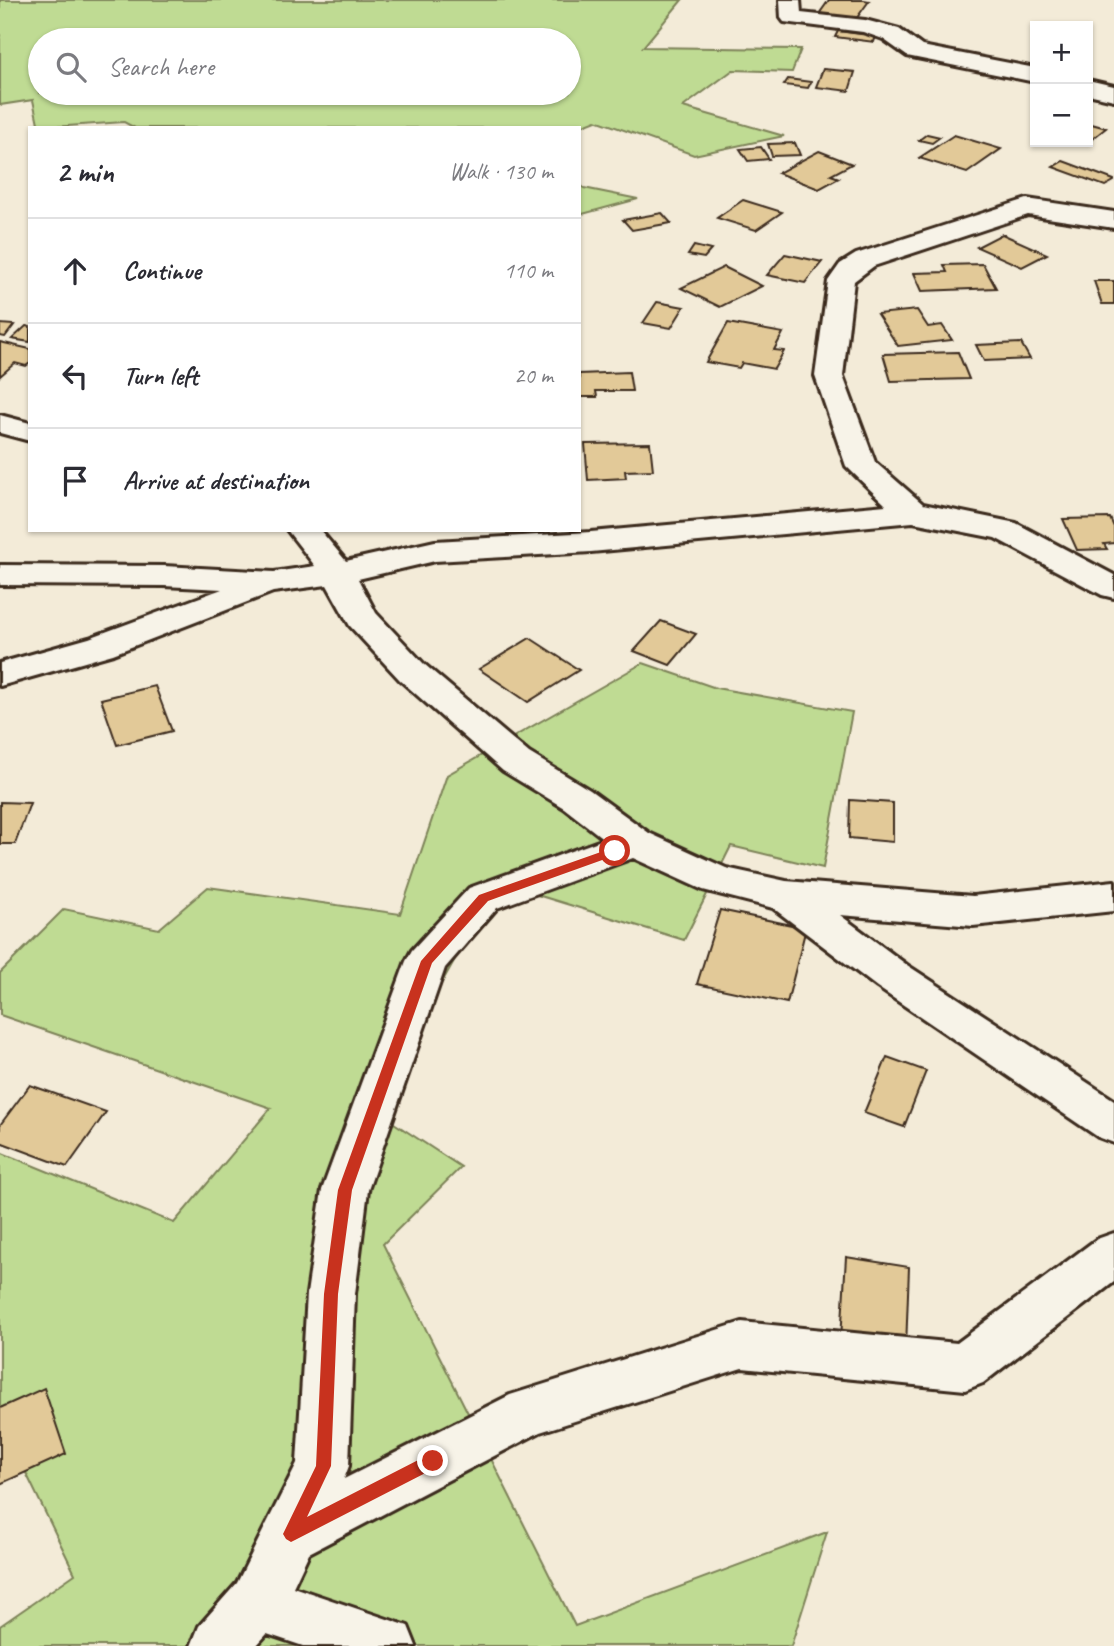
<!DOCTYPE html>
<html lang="en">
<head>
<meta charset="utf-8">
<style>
	body { margin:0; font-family:Caveat,sans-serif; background:#f7f7f7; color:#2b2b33 }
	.controls { position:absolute; right:21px; top:21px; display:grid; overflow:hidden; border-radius:0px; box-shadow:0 2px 5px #0004 }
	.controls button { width:63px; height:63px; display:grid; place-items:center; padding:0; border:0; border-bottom:2px solid #e1e1e2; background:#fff; color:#2b2b33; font:35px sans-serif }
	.stop { position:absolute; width:21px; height:21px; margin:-16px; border:5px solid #c8321e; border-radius:50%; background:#fff }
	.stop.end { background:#c8321e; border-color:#fff; box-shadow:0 2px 7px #0008 }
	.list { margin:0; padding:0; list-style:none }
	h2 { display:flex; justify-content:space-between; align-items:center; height:91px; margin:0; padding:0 28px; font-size:30px }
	h2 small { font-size:23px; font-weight:400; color:#7c7c81 }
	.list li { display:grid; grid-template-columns:46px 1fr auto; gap:21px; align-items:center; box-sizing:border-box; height:105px; padding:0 28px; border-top:2px solid #e1e1e2 }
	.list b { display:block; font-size:26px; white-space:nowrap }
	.list em { font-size:23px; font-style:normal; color:#7c7c81 }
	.icon { flex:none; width:38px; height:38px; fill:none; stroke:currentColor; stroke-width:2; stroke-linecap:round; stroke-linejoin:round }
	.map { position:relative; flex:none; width:1114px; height:1646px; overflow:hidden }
	.search { position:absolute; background:#fff; box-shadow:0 2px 5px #0004; left:28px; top:28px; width:553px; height:77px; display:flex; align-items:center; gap:18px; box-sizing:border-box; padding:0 24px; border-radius:38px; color:#7c7c81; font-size:26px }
	.panel { position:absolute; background:#fff; box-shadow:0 2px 5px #0004; left:28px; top:126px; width:553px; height:406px; border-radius:0px }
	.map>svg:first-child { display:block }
	.green { fill:#bfdb93; stroke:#7d8258; stroke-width:2; fill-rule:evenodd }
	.building { fill:#e2c998; stroke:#3b2a1e; stroke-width:2 }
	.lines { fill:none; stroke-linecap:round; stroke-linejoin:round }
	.minor-casing { stroke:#3b2a1e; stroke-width:6 }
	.minor { fill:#f7f3e8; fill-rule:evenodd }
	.route { fill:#c8321e }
</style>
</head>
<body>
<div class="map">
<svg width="1114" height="1646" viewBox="0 0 1114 1646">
	<rect width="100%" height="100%" fill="#f3ebd8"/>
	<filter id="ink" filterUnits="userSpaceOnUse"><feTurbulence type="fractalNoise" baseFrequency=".0143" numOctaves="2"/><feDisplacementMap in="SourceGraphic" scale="14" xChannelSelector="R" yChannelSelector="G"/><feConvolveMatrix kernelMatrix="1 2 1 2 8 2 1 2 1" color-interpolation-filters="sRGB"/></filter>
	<g filter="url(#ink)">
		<g class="green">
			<path d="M0,0H682L643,47L801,49L792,72L733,70L683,107L784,136L694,155L596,120L576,128H135L124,122L39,128L33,100L0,105ZM569,40V93H40V40Z"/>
			<polygon points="579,184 584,188 638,199 579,215"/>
			<polygon points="643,663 716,688 852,712 823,868 731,846 684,940 498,883 371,1108 461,1167 383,1244 575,1626 827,1532 791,1646 0,1646 0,1626 75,1574 14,1448 0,1456 0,1152 174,1223 271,1108 0,1015 0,973 64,909 159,929 208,887 400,914 447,775"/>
		</g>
		<g class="building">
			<polygon points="829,0 864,0 869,1 856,19 819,14"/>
			<polygon points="838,31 876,36 874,42 835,37"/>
			<polygon points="823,69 855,72 849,91 816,87"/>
			<polygon points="788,79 811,82 808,88 784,85"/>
			<polygon points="1088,123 1106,128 1087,143 1081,142 1088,142"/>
			<polygon points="927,134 940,137 932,143 919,140"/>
			<polygon points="954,135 1001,149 967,173 919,158"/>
			<polygon points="795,143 800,155 772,156 768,144"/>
			<polygon points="761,147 769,159 748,161 740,149"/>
			<polygon points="819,151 852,164 831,175 839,178 819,189 778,173"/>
			<polygon points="1063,161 1114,180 1114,181 1105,186 1053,167"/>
			<polygon points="743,200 782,212 756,230 717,218"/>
			<polygon points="662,213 671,223 632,230 623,220"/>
			<polygon points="1002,234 1047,254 1022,267 977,247"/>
			<polygon points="694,246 711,250 704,258 688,255"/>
			<polygon points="785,254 822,262 805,283 767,275"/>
			<polygon points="983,264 996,288 922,291 914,273 947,272 944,265"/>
			<polygon points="724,267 762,286 720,307 681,288"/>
			<polygon points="1094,281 1114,281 1114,304 1102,304"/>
			<polygon points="657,302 684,307 671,328 643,323"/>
			<polygon points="917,310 928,327 942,325 952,340 898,346 877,314"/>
			<polygon points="728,323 783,333 774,350 784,351 774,369 742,363 739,368 706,362"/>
			<polygon points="0,324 14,325 5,337 0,336"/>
			<polygon points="26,326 30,327 30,342 12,339"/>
			<polygon points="0,342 30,349 30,363 26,366 15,363 0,376"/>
			<polygon points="1021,343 1030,359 984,361 976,345"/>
			<polygon points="958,352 969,379 891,381 883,354"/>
			<polygon points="629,372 632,391 596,391 597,397 579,397 579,374"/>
			<polygon points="650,443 653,470 625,471 626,478 588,480 585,444"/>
			<polygon points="1110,518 1114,527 1114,543 1104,544 1107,549 1077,550 1063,519"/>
			<polygon points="661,621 696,634 670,665 634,651"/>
			<polygon points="530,638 579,670 528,702 479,669"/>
			<polygon points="155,686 172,731 117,745 101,699"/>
			<polygon points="850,800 893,803 893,842 849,838"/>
			<polygon points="0,802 30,803 15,844 0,844"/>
			<polygon points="720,910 806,928 787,1003 697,984"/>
			<polygon points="887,1057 926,1071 904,1127 864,1113"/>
			<polygon points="30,1085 106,1112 67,1167 0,1142 0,1125"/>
			<polygon points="846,1257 909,1267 906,1348 841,1339"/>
			<polygon points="44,1388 66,1454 0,1484 0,1408"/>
		</g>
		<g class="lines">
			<g class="minor-casing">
				<g id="minor">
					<polygon points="780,0 800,0 801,13 865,20 899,29 922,46 1035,68 1035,82 907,56 883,39 863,32 784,22 781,18"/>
					<polygon points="1088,80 1114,86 1114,100 1088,94"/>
					<polygon points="1027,199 1114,212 1114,228 1028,215 874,266 854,281 843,376 875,462 923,504 1016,523 1114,575 1114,598 1102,595 995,538 913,522 591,552 435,561 358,579 376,613 424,664 529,753 590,790 649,833 726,868 786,881 973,896 1114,881 1114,911 973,926 840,915 907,965 1114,1100 1114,1143 1098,1137 877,987 773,908 703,890 633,858 497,908 445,968 368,1190 355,1294 349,1466 344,1479 510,1395 742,1322 957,1343 1097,1239 1114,1233 1114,1282 983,1383 965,1390 742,1368 540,1432 309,1553 293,1587 408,1626 416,1646 303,1646 267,1634 256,1646 191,1646 199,1626 237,1583 297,1463 307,1294 322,1190 406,961 412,950 469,888 604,839 564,808 503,771 400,680 350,626 327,585 273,592 113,654 0,686 0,663 89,638 222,589 164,586 0,585 0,565 164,566 274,572 315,566 287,530 320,530 346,561 435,541 591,532 886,505 846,466 815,376 828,281 840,264 856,254"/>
					<polygon points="0,415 30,423 30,441 0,433"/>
				</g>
			</g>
			<use href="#minor" class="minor"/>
		</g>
	</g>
	<polygon class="route" points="615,847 619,848 619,854 488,901 432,963 352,1190 338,1294 331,1466 307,1517 428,1455 433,1453 439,1455 441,1461 439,1466 297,1539 291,1542 286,1539 283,1534 316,1466 324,1294 338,1190 421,961 479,895"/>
</svg>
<div class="controls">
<button>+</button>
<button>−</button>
</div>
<div class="stop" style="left:615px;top:851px"></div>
<div class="stop end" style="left:433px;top:1461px"></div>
<div class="search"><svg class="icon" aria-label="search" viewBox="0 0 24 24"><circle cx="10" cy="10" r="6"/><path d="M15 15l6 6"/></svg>Search here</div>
<section class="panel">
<h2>2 min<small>Walk · 130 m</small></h2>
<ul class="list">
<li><svg class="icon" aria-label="ahead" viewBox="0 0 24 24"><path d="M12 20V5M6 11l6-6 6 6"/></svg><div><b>Continue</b></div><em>110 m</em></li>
<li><svg class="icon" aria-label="left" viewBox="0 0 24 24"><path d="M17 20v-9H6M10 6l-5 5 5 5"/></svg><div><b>Turn left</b></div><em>20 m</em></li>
<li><svg class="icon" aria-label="arrive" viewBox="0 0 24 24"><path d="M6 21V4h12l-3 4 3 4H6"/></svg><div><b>Arrive at destination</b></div></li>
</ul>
</section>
</div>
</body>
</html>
